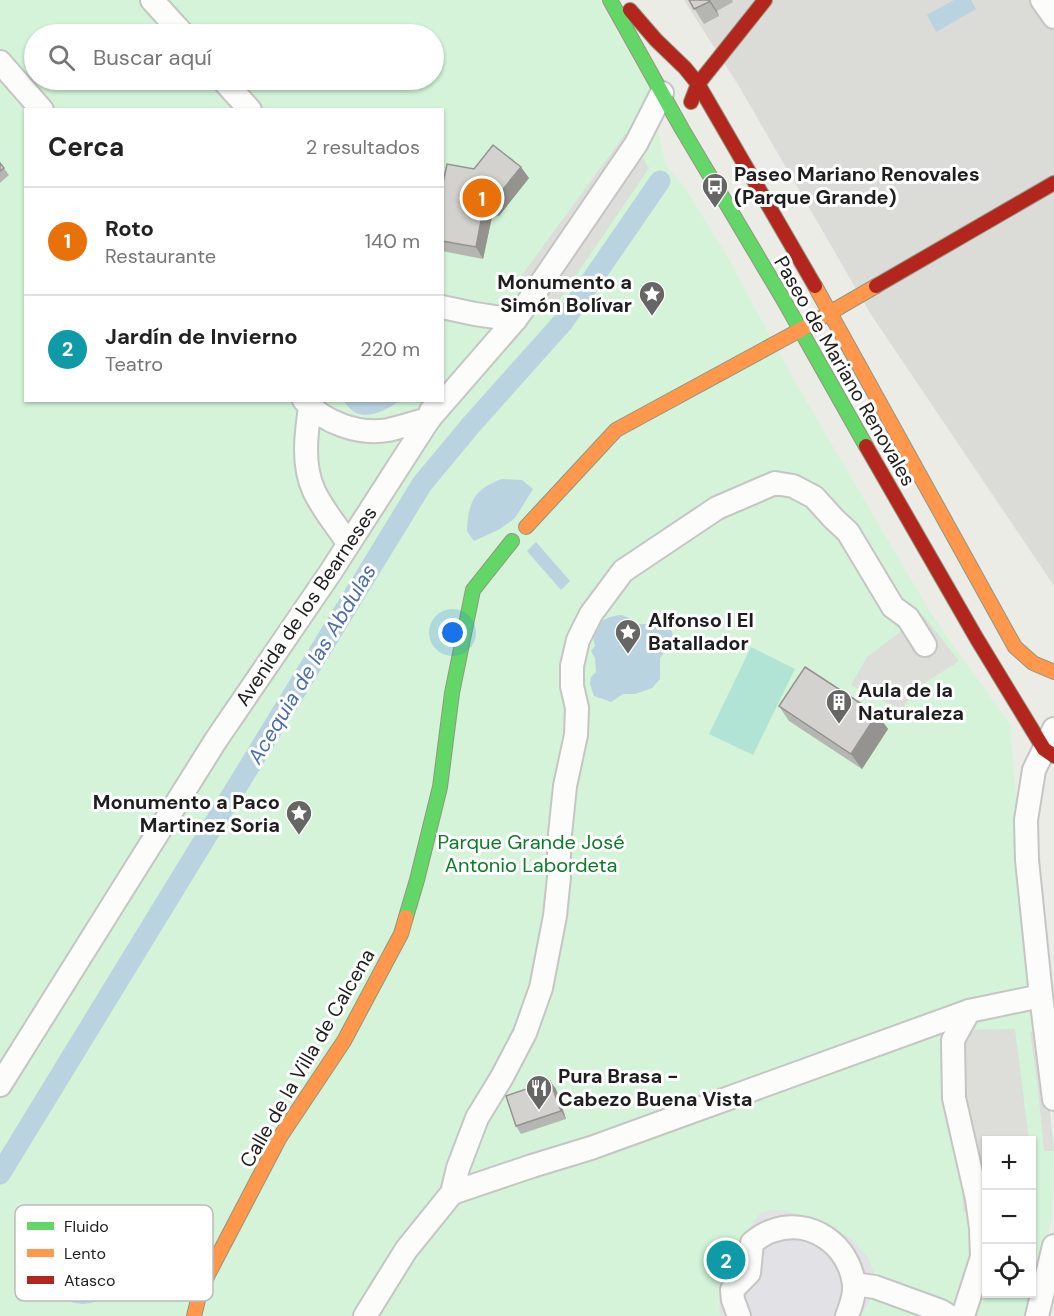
<!DOCTYPE html>
<html lang="es">
<head>
<meta charset="utf-8">
<style>
	body { margin:0; font-family:"DM Sans",sans-serif; background:#f2f2f2; color:#222 }
	.controls { position:absolute; right:18px; bottom:18px; display:grid; overflow:hidden; border-radius:0px; box-shadow:0 2px 4px #0004 }
	.controls button { width:54px; height:54px; display:grid; place-items:center; padding:0; border:0; border-bottom:2px solid #e0e0e0; background:#fff; color:#222; font:30px sans-serif }
	.you { position:absolute; left:453px; top:633px; width:21px; height:21px; margin:-15px; border:4px solid #fff; border-radius:50%; background:#1a73e8; box-shadow:0 0 0 9px #1a73e833 }
	.badge { display:grid; place-items:center; width:39px; height:39px; border-radius:50%; background:#0b8043; color:#fff; font-size:20px; font-weight:700 }
	.pin { position:absolute; translate:-50% -50%; border:3px solid #fff; box-shadow:0 2px 6px #0006 }
	.list { margin:0; padding:0; list-style:none }
	h2 { display:flex; justify-content:space-between; align-items:center; height:78px; margin:0; padding:0 24px; font-size:26px }
	h2 small { font-size:20px; font-weight:400; color:#767676 }
	.list li { display:grid; grid-template-columns:39px 1fr auto; gap:18px; align-items:center; box-sizing:border-box; height:108px; padding:0 24px; border-top:2px solid #e0e0e0 }
	.list b { display:block; font-size:22px; white-space:nowrap }
	.list p { margin:0; font-size:20px; white-space:nowrap; color:#767676 }
	.list em { font-size:20px; font-style:normal; color:#767676 }
	.icon { flex:none; width:33px; height:33px; fill:none; stroke:currentColor; stroke-width:2; stroke-linecap:round; stroke-linejoin:round }
	.map { position:relative; flex:none; width:1054px; height:1316px; overflow:hidden }
	.search { position:absolute; background:#fff; box-shadow:0 2px 4px #0004; left:24px; top:24px; width:420px; height:66px; display:flex; align-items:center; gap:15px; box-sizing:border-box; padding:0 21px; border-radius:33px; color:#767676; font-size:22px }
	.panel { position:absolute; background:#fff; box-shadow:0 2px 4px #0004; left:24px; top:108px; width:420px; height:294px; border-radius:0px }
	.map>svg:first-child { display:block }
	.residential { fill:#dbdbd8 }
	.park { fill:#d4f3d9; fill-rule:evenodd }
	.pitch { fill:#b2e4d6 }
	.parking { fill:#ddddda }
	.plaza { fill:#e2e1e6 }
	.water { fill:#bad3e0 }
	.lines { fill:none; stroke-linecap:round; stroke-linejoin:round }
	.canal { stroke:#bad3e0; stroke-width:21 }
	.street-casing { stroke:#c5c5c3; stroke-width:26 }
	.fast-casing { stroke:#91977e; stroke-width:16 }
	.slow-casing { stroke:#91977e; stroke-width:16 }
	.jam-casing { stroke:#91977e; stroke-width:16 }
	.street { stroke:#fcfcfb; stroke-width:22 }
	.fast { stroke:#63d668; stroke-width:14 }
	.slow { stroke:#ff974d; stroke-width:14 }
	.jam { stroke:#b3261e; stroke-width:14 }
	.wall { fill:#b5b5b1 }
	.shaded-wall { fill:#949390 }
	.building { fill:#d3d2ce; stroke:#949390; stroke-width:1.5 }
	.labels { text-anchor:middle; dominant-baseline:central; stroke-width:6; stroke-linejoin:round; paint-order:stroke }
	.poi-label { font-size:20px; font-weight:bold; fill:#1e1e1e; stroke:#fff; text-anchor:start }
	.street-label { font-size:20px; fill:#1e1e1e; stroke:#fff }
	.park-label { font-size:20px; fill:#0c7c26; stroke:#fff }
	.water-label { font-size:21px; font-style:italic; fill:#4a6dae; stroke:#fff }
	.key { fill:#fff; stroke:#bcbcbc; stroke-width:1.5 }
	.key-label { font-size:16px; fill:#1e1e1e }
</style>
</head>
<body>
<div class="map">
<svg width="1054" height="1316" viewBox="0 0 1054 1316">
	<rect width="100%" height="100%" fill="#ecece7"/>
	<polygon class="residential" points="684,0 1054,0 1054,586 870,313 740,88"/>
	<path class="park" d="M0,0H599L651,91L664,159L668,168L683,185L726,254L790,373L929,610L945,634L1010,724L1019,836L1054,1148L1052,1218L1028,1316H0ZM34,34H434V80H34ZM26,110H442V400H26ZM986,1140H1032V1294H986Z"/>
	<polygon class="pitch" points="751,647 795,669 753,755 709,734"/>
	<g class="parking">
		<polygon points="626,133 649,168 555,306 517,282"/>
		<polygon points="923,615 959,661 923,684 901,709 851,685 867,657"/>
		<polygon points="1015,1029 1029,1140 986,1140 986,1208 963,1212 960,1030"/>
		<polygon points="1041,1030 1054,1151 1044,1151 1038,1089 1030,1032"/>
	</g>
	<polygon class="plaza" points="771,1210 782,1210 798,1214 837,1231 852,1239 869,1259 876,1278 871,1297 867,1306 859,1316 721,1316 719,1308 719,1295 739,1272 744,1236 760,1214"/>
	<g class="water">
		<polygon points="954,0 971,0 976,9 936,32 927,15"/>
		<path d="M344,401H400C381,413 358,425 344,401Z"/>
		<path d="M502,479L522,480L533,489L515,518L500,529L474,541L467,531C468,502 474,489 502,479Z"/>
		<polygon points="536,542 570,581 561,590 527,551"/>
		<path d="M622,615L633,620L635,624H650L656,620H665L669,624L673,635L668,647L660,658V679L652,688L635,694H623L611,702L594,696L590,684L591,677L596,672L595,658L591,651L595,646C589,625 604,616 622,615Z"/>
		<circle cx="83" cy="1266" r="38"/>
	</g>
	<g class="lines">
		<polyline class="canal" points="0,1174 422,484 471,425 563,322 660,181"/>
		<g class="street-casing">
			<g id="street">
				<polyline points="152,0 183,34"/>
				<polyline points="1042,0 1054,17"/>
				<polyline points="0,62 42,110"/>
				<polyline points="223,80 250,110"/>
				<polyline points="442,307 475,314 515,320"/>
				<path d="M304,400C324,423 359,435 388,430C402,427 416,422 429,419L431,411"/>
				<path d="M310,407C306,435 302,465 314,491C323,510 337,526 348,543"/>
				<polyline points="1054,729 1034,770 1026,820 1027,860 1041,996 1054,1099"/>
				<polyline points="0,1085 216,740 330,573 429,419 515,320 531,298 636,144 662,93"/>
				<polyline points="452,1193 532,1166 591,1148 969,1011 1041,996"/>
				<polyline points="854,1284 875,1287 941,1311 949,1316"/>
				<polyline points="365,1316 406,1250 452,1193 458,1168 477,1118 502,1077 525,1033 541,988 555,916 559,877 559,844 565,786 576,735 577,708 572,686 572,666 578,640 591,614 623,571 717,508 775,483 793,486 814,497 834,519 848,532 893,607 908,618 925,645"/>
				<path d="M739,1316L733,1300L732,1290L749,1273L752,1243C758,1238 765,1233 772,1231C811,1217 849,1245 854,1284C855,1295 851,1306 847,1316"/>
				<polyline points="963,1316 982,1257 981,1228 977,1199 954,1098 953,1040 969,1011"/>
				<polyline points="1037,1316 1054,1246"/>
			</g>
		</g>
		<g class="fast-casing">
			<g id="fast">
				<polyline points="610,0 682,129 783,299 866,446"/>
				<polyline points="406,917 417,880 440,787 452,693 473,590 512,541"/>
			</g>
		</g>
		<g class="slow-casing">
			<g id="slow">
				<polyline points="815,286 1015,647 1033,663 1054,672"/>
				<polyline points="526,527 616,430 800,330 876,286"/>
				<polyline points="194,1316 201,1288 280,1137 344,1041 401,934 406,917"/>
			</g>
		</g>
		<g class="jam-casing">
			<g id="jam">
				<polyline points="630,10 656,40 685,68 698,84 815,286"/>
				<polyline points="691,102 698,84 765,0"/>
				<polyline points="876,286 1054,183"/>
				<polyline points="866,446 977,639 1044,749 1054,756"/>
			</g>
		</g>
		<use href="#street" class="street"/>
		<use href="#fast" class="fast"/>
		<use href="#slow" class="slow"/>
		<use href="#jam" class="jam"/>
	</g>
	<g class="wall">
		<polygon points="689,0 732,0 733,2 717,11 719,16 704,24"/>
		<polygon points="0,163 9,175 0,183"/>
		<polygon points="474,169 529,178 499,216 492,217 483,259 442,251 442,187"/>
		<polygon points="779,706 877,714 888,729 862,769 789,721"/>
		<polygon points="550,1081 556,1089 566,1119 521,1134 516,1126"/>
	</g>
	<g class="shaded-wall">
		<polygon points="708,0 710,0 717,11 719,16"/>
		<polygon points="521,167 529,178 499,216 491,204"/>
		<polygon points="484,205 492,217 483,259 476,247"/>
		<polygon points="877,714 888,729 862,769 851,754"/>
		<polygon points="550,1081 556,1089 566,1119 561,1111"/>
	</g>
	<g class="building">
		<polygon points="689,0 708,0 709,2 694,9"/>
		<polygon points="493,145 521,167 491,204 484,205 476,247 442,241 442,187 447,164 474,169"/>
		<polygon points="0,163 4,168 0,171"/>
		<polygon points="805,667 877,714 851,754 779,706"/>
		<polygon points="550,1081 561,1111 516,1126 506,1096"/>
	</g>
	<defs>
		<g id="bus-pin" transform="scale(1.35)"><path d="M0 17L-7.5 6A9.5 9.5 0 1 1 7.5 6Z" fill="#666664" stroke="#fff"/><path d="M-5-6H5V4H4V6H2V4H-2V6H-4V4H-5ZM-3.5-4V0h7V-4ZM-3.5 1.2v1.5H-2V1.2ZM2 1.2v1.5H3.5V1.2Z" fill="#fff"/></g>
		<g id="sight-pin" transform="scale(1.35)"><path d="M0 17L-7.5 6A9.5 9.5 0 1 1 7.5 6Z" fill="#666664" stroke="#fff"/><path d="M0-6L1.8-2.2L6-1.7L2.9 1.2L3.7 5.4L0 3.3L-3.7 5.4L-2.9 1.2L-6-1.7L-1.8-2.2Z" fill="#fff"/></g>
		<g id="building-pin" transform="scale(1.35)"><path d="M0 17L-7.5 6A9.5 9.5 0 1 1 7.5 6Z" fill="#666664" stroke="#fff"/><path d="M-4-6H4V6H1V3H-1V6H-4ZM-2.5-4.3h1.7v1.8h-1.7ZM.8-4.3h1.7v1.8H.8ZM-2.5-1h1.7V.8h-1.7ZM.8-1h1.7V.8H.8Z" fill="#fff"/></g>
		<g id="restaurant-pin" transform="scale(1.35)"><path d="M0 17L-7.5 6A9.5 9.5 0 1 1 7.5 6Z" fill="#666664" stroke="#fff"/><path d="M-5-6h1v4h1v-4h1v4h1v-4h1v5L-1.5 .5V6h-2V.5L-5-1ZM5-6V6H3V1.5H1.5Q1.5-4 5-6Z" fill="#fff"/></g>
	</defs>
	<g fill-rule="evenodd">
		<use href="#bus-pin" x="715" y="186"/>
		<use href="#sight-pin" x="652" y="294"/>
		<use href="#sight-pin" x="628" y="632"/>
		<use href="#building-pin" x="839" y="702"/>
		<use href="#sight-pin" x="299" y="813"/>
		<use href="#restaurant-pin" x="539" y="1088"/>
	</g>
	<g class="labels">
		<g class="poi-label">
			<text x="734" y="174">Paseo Mariano Renovales<tspan x="734" dy="23">(Parque Grande)</tspan></text>
			<text x="632" y="282" text-anchor="end">Monumento a<tspan x="632" dy="23">Simón Bolívar</tspan></text>
			<text x="648" y="620">Alfonso I El<tspan x="648" dy="23">Batallador</tspan></text>
			<text x="858" y="690">Aula de la<tspan x="858" dy="23">Naturaleza</tspan></text>
			<text x="280" y="802" text-anchor="end">Monumento a Paco<tspan x="280" dy="23">Martinez Soria</tspan></text>
			<text x="558" y="1076">Pura Brasa -<tspan x="558" dy="23">Cabezo Buena Vista</tspan></text>
		</g>
		<g class="street-label">
			<text transform="translate(845 371) rotate(60)">Paseo de Mariano Renovales</text>
			<text transform="translate(306 606) rotate(-56)">Avenida de los Bearneses</text>
			<text transform="translate(307 1058) rotate(-60)">Calle de la Villa de Calcena</text>
		</g>
		<g class="park-label">
			<text x="531" y="842">Parque Grande José<tspan x="531" dy="23">Antonio Labordeta</tspan></text>
		</g>
		<g class="water-label">
			<text transform="translate(312 664) rotate(-59)">Acequia de las Abdulas</text>
		</g>
	</g>
	<rect x="15" y="1205" width="198" height="96" rx="9" class="key"/>
	<rect x="27" y="1222" width="27" height="8" fill="#63d668"/>
	<rect x="27" y="1249" width="27" height="8" fill="#ff974d"/>
	<rect x="27" y="1276" width="27" height="8" fill="#b3261e"/>
	<g class="key-label">
		<text x="64" y="1232">Fluido</text>
		<text x="64" y="1259">Lento</text>
		<text x="64" y="1286">Atasco</text>
	</g>
</svg>
<div class="controls">
<button>+</button>
<button>−</button>
<button><svg class="icon" aria-label="locate" viewBox="0 0 24 24"><circle cx="12" cy="12" r="6"/><path d="M12 2v4M12 18v4M2 12h4M18 12h4"/></svg></button>
</div>
<div class="you"></div>
<div class="pin badge" style="left:482px;top:198px;background:#e8710a">1</div>
<div class="pin badge" style="left:726px;top:1260px;background:#0f9aa8">2</div>
<div class="search"><svg class="icon" aria-label="search" viewBox="0 0 24 24"><circle cx="10" cy="10" r="6"/><path d="M15 15l6 6"/></svg>Buscar aquí</div>
<section class="panel">
<h2>Cerca<small>2 resultados</small></h2>
<ul class="list">
<li><span class="badge" style="background:#e8710a">1</span><div><b>Roto</b><p>Restaurante</p></div><em>140 m</em></li>
<li><span class="badge" style="background:#0f9aa8">2</span><div><b>Jardín de Invierno</b><p>Teatro</p></div><em>220 m</em></li>
</ul>
</section>
</div>
</body>
</html>
